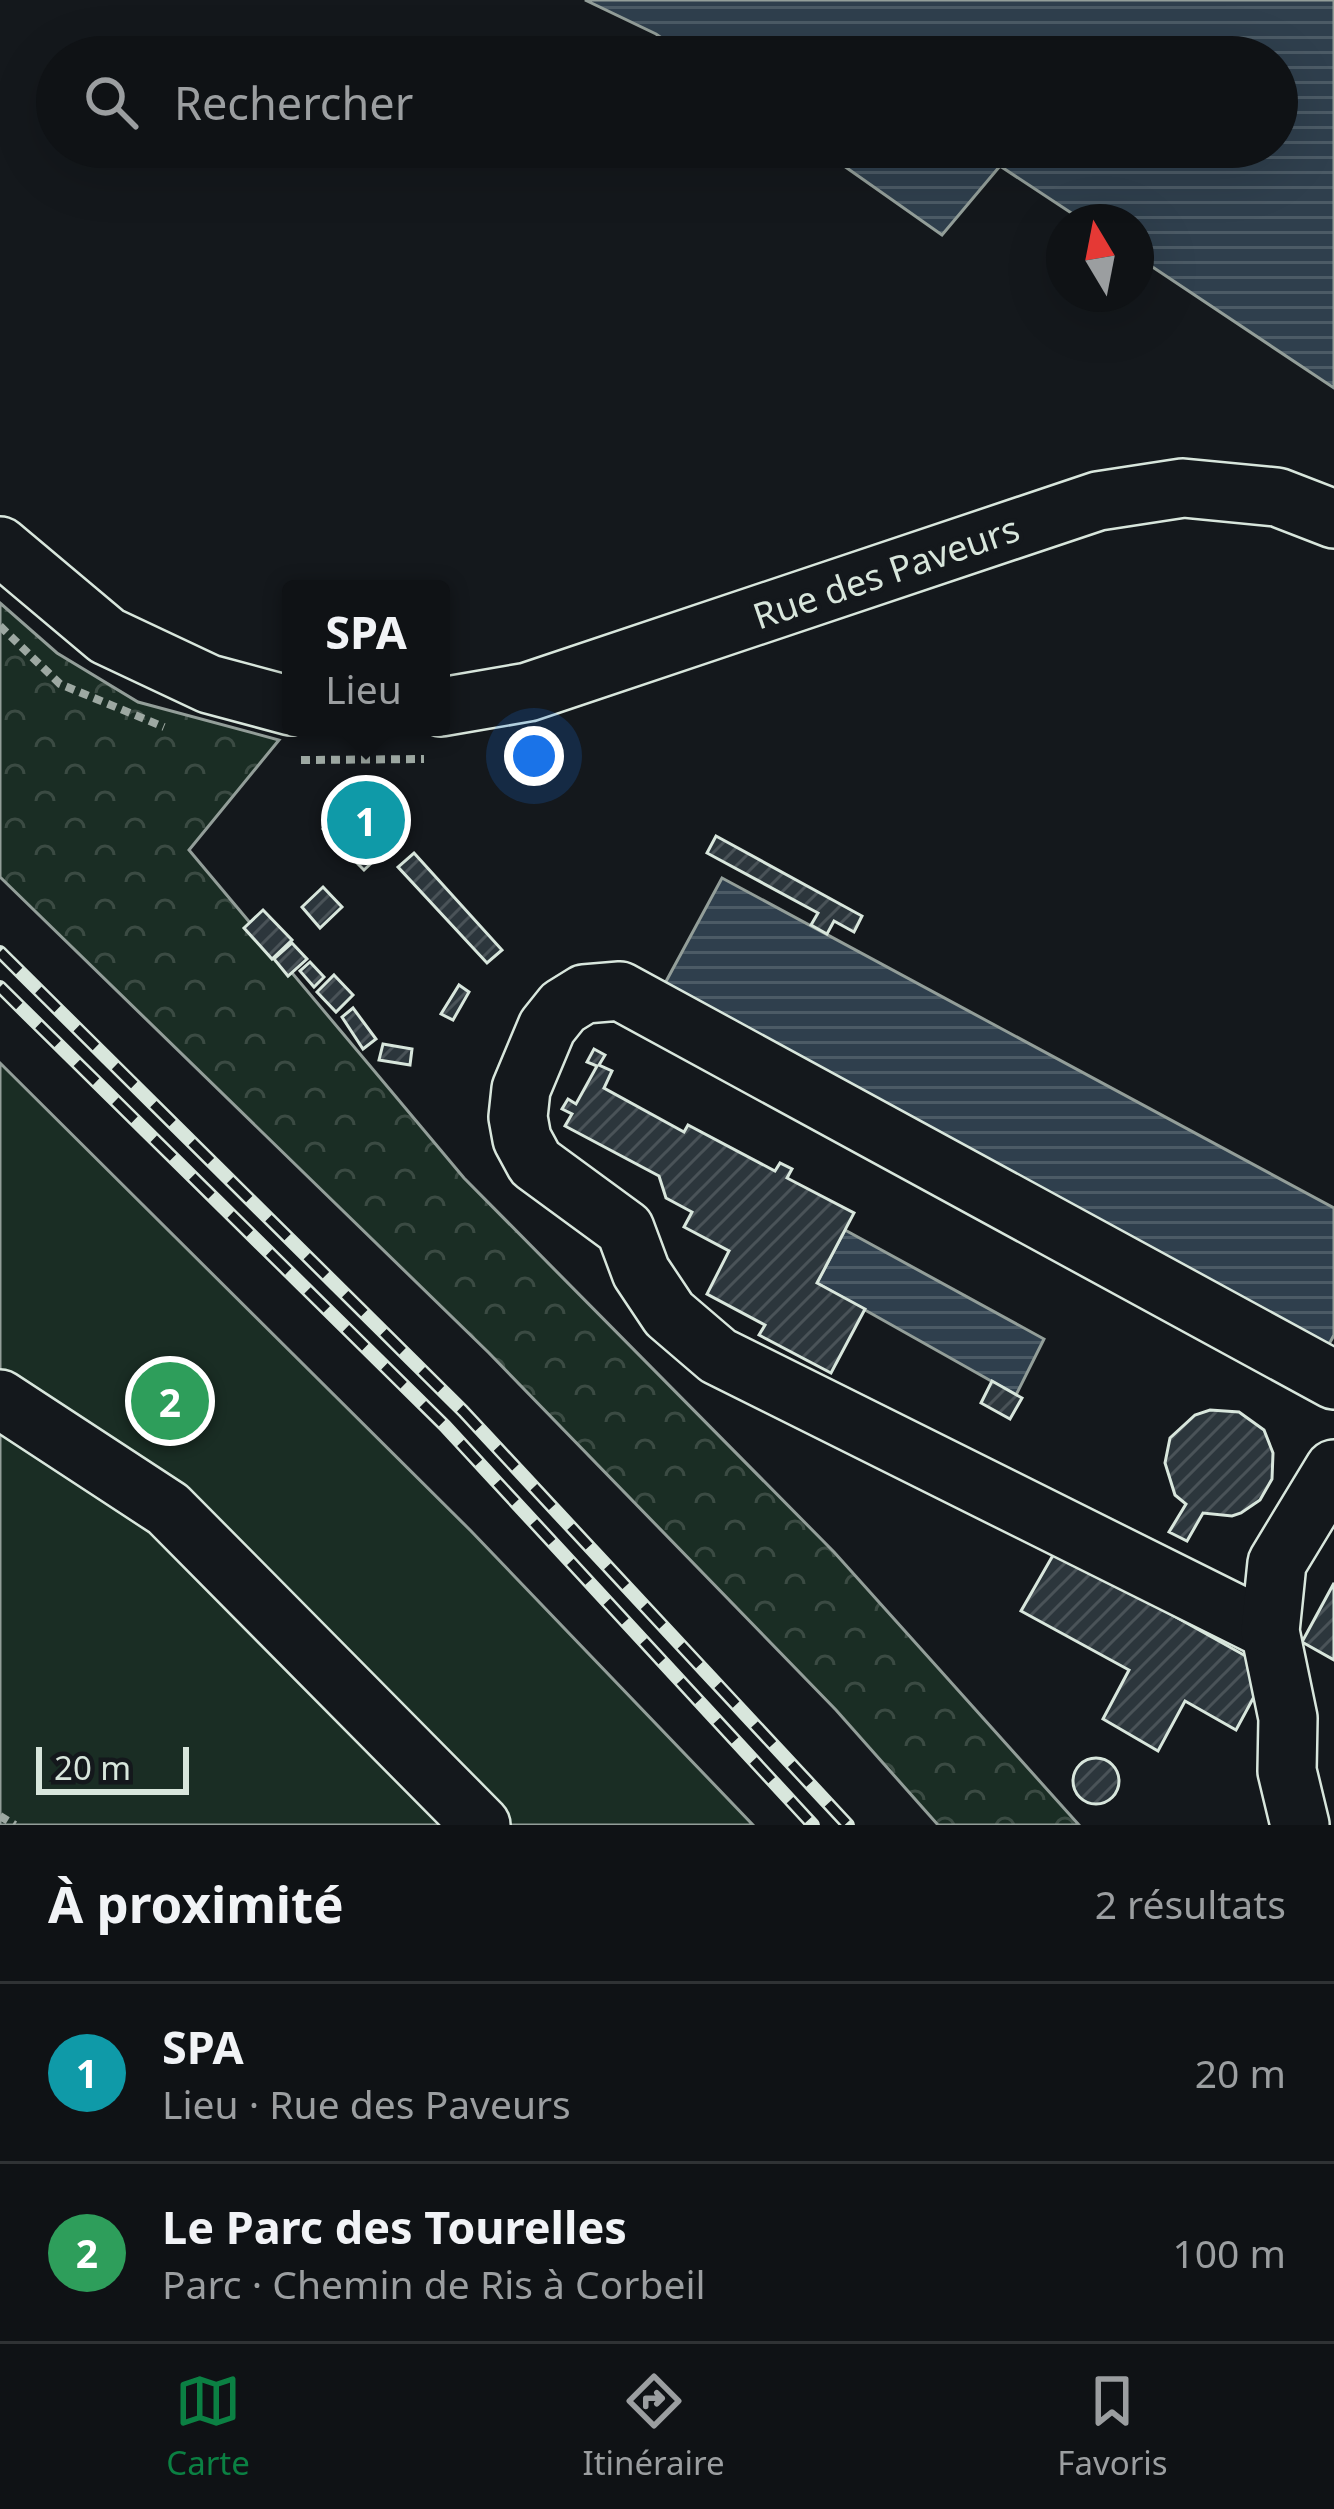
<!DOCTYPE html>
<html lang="fr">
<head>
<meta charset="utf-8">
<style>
	body { margin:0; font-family:"Noto Sans",sans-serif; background:#181b1e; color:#f1f3f6 }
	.compass { position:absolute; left:1046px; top:204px; width:108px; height:108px; border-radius:50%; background:#0f1215; box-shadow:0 12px 48px #0002; rotate:350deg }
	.scale { position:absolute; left:36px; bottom:30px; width:153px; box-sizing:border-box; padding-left:12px; border:6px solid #d8e6dc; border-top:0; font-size:33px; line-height:42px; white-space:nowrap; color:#d8e6dc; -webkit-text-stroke:9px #14181c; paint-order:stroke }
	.you { position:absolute; left:534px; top:756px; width:42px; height:42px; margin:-30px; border:9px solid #fff; border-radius:50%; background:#1a73e8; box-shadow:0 0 0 18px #1a73e833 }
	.badge { display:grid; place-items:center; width:78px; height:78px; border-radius:50%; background:#0b8043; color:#fff; font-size:39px; font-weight:700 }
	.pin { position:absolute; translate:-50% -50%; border:6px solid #fff; box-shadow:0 3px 12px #0006 }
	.popup { position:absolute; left:282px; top:580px; width:168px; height:156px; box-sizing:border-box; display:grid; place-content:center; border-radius:12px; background:#0f1215; filter:drop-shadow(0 3px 9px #0005); font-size:39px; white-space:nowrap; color:#9b9ea0 }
	.popup b { font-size:45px; color:#f1f3f6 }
	.popup::after { content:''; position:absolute; left:50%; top:100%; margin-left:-24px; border:24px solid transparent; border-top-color:#0f1215 }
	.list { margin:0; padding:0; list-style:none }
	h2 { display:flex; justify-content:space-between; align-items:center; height:156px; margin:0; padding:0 48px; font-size:51px }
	h2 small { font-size:39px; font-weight:400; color:#9b9ea0 }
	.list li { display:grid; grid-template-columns:78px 1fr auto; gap:36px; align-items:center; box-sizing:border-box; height:180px; padding:0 48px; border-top:3px solid #2f3234 }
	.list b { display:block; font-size:45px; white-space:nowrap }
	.list p { margin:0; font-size:39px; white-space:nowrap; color:#9b9ea0 }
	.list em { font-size:39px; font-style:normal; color:#9b9ea0 }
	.icon { flex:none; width:66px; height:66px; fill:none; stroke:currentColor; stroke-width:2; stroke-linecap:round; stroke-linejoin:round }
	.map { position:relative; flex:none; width:1334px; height:1825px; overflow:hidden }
	.search { position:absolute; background:#0f1215; box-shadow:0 12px 48px #0002; left:36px; right:36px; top:36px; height:132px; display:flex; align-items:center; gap:30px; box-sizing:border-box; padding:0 42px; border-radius:66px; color:#9b9ea0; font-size:45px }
	.sheet { height:516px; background:#0f1215 }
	nav { display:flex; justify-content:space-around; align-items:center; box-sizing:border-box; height:168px; border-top:3px solid #2f3234; background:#0f1215; font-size:33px; color:#9b9ea0 }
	nav a { display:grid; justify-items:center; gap:6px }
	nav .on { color:#0b8043 }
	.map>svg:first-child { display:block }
	.forest { fill:url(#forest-crowns); stroke:#939e99; stroke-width:3 }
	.green { fill:#1a2d24; stroke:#939e99; stroke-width:3 }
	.water { fill:url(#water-rules); stroke:#939e99; stroke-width:3 }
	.building { fill:url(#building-hatch); stroke:#d8e6dc; stroke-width:3 }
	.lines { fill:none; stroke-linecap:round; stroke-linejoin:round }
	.minor-casing { stroke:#d8e6dc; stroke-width:62 }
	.path { stroke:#9da8a2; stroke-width:8; stroke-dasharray:9 6; stroke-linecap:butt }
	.minor { stroke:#14181c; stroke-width:57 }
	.rail-casing { stroke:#d8e6dc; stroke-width:14 }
	.rail { stroke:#14181c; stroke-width:9; stroke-dasharray:27; stroke-linecap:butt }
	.labels { text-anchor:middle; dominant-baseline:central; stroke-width:9; stroke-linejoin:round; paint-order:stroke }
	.street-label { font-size:36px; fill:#d8e6dc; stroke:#14181c }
</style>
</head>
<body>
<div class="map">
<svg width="1334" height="1825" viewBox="0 0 1334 1825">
	<defs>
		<pattern id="forest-crowns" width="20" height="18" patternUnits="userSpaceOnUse" patternTransform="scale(3)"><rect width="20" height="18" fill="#1a2d24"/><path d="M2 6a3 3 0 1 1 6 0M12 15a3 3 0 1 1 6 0" fill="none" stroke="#3b4b43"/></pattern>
		<pattern id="water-rules" width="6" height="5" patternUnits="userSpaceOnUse" patternTransform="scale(3)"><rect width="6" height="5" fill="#2f3f4d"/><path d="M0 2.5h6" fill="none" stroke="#4c5b66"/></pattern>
		<pattern id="building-hatch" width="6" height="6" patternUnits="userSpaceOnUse" patternTransform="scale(3)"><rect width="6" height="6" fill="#2c363c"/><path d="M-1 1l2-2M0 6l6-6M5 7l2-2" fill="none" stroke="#4a5358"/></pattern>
	</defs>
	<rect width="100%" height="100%" fill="#14181c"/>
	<polygon class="forest" points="0,603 57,653 138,702 279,740 189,850 464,1178 834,1552 1079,1825 938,1825 836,1710 489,1353 0,877"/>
	<polygon class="green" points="0,1063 471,1531 753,1825 0,1825"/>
	<g class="water">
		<polygon points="585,0 1334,0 1334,388 1136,256 1136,222 1085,222 1000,166 942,235 817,147 1277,147 1277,57 689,57 656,34"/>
		<polygon points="722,878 1334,1208 1334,1335 1328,1346 663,987"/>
		<polygon points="845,1230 1044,1339 1016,1395 817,1283"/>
	</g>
	<g class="building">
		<polygon points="373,778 408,812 391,828 400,836 364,870 323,829"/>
		<polygon points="716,836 862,916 854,932 834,921 827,934 811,925 818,913 707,853"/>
		<polygon points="414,853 502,950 487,963 398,867"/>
		<polygon points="323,887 342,907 320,928 302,907"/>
		<polygon points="263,910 292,940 272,959 244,928"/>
		<polygon points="292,943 307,959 288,976 274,959"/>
		<polygon points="310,962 324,977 314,987 300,971"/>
		<polygon points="334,975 353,995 336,1012 317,992"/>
		<polygon points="459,985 469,992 453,1020 441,1014"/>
		<polygon points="353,1008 376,1039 363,1049 342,1017"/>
		<polygon points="383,1044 412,1049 410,1065 379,1060"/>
		<polygon points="594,1049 605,1055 599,1065 612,1071 604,1088 684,1132 688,1125 775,1171 780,1163 792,1169 787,1178 854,1213 817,1283 865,1309 831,1373 759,1335 765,1325 707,1294 729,1251 684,1227 692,1212 666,1198 659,1176 565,1126 572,1114 562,1109 568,1099 576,1104 597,1066 587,1062"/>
		<polygon points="992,1381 1022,1398 1010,1419 981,1403"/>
		<polygon points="1210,1410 1239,1412 1264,1430 1273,1453 1272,1479 1260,1500 1241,1513 1232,1516 1203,1513 1187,1541 1169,1532 1186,1504 1175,1495 1165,1463 1170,1438 1195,1415"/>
		<polygon points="1056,1550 1269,1669 1236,1730 1185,1701 1158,1751 1103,1719 1129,1670 1021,1611"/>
		<polygon points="1334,1583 1334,1660 1302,1642"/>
		<circle cx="1096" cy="1781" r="23"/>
	</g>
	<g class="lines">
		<g class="minor-casing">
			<g id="minor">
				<polyline points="0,546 107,636 209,684 291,706"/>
				<polyline points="441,707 528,692 1098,501 1183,488 1277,497 1334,519"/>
				<polyline points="0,1399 168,1509 481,1825"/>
				<polyline points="1270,1631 718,1356 669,1314 641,1272 625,1229 535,1163 522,1139 518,1117 521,1089 547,1027 563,1007 584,994 620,991 1334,1380"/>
				<polyline points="1300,1825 1287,1771 1288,1718 1270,1631 1277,1563 1334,1469"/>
			</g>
		</g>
		<g class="path">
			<polyline points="0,626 60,684 164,727"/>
			<polyline points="301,760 424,759"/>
			<polyline points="0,1816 15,1825"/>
		</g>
		<use href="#minor" class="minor"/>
		<g class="rail-casing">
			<g id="rail">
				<polyline points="0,952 463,1411 848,1825"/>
				<polyline points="0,987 445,1426 813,1825"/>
			</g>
		</g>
		<use href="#rail" class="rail"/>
	</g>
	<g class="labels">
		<g class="street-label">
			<text transform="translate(886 572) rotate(-19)">Rue des Paveurs</text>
		</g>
	</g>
</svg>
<svg class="compass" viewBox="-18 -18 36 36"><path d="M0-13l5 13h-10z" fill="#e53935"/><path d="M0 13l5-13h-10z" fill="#9b9ea0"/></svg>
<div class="scale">20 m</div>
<div class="you"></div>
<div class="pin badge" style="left:366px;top:820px;background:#0f9aa8">1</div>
<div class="popup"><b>SPA</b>Lieu</div>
<div class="pin badge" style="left:170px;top:1401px;background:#2e9e5b">2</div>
<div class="search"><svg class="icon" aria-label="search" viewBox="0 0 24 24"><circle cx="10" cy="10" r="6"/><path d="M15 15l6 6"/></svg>Rechercher</div>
</div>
<section class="sheet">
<h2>À proximité<small>2 résultats</small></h2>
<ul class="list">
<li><span class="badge" style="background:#0f9aa8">1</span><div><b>SPA</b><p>Lieu · Rue des Paveurs</p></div><em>20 m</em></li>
<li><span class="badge" style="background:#2e9e5b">2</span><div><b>Le Parc des Tourelles</b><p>Parc · Chemin de Ris à Corbeil</p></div><em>100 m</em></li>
</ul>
</section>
<nav>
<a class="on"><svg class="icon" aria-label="map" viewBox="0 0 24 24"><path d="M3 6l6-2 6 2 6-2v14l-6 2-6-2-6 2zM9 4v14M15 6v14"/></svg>Carte</a>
<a><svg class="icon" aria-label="directions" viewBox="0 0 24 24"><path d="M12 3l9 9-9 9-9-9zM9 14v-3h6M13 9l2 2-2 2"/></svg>Itinéraire</a>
<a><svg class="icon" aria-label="saved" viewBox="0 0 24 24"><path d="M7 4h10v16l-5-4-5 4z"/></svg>Favoris</a>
</nav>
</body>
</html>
